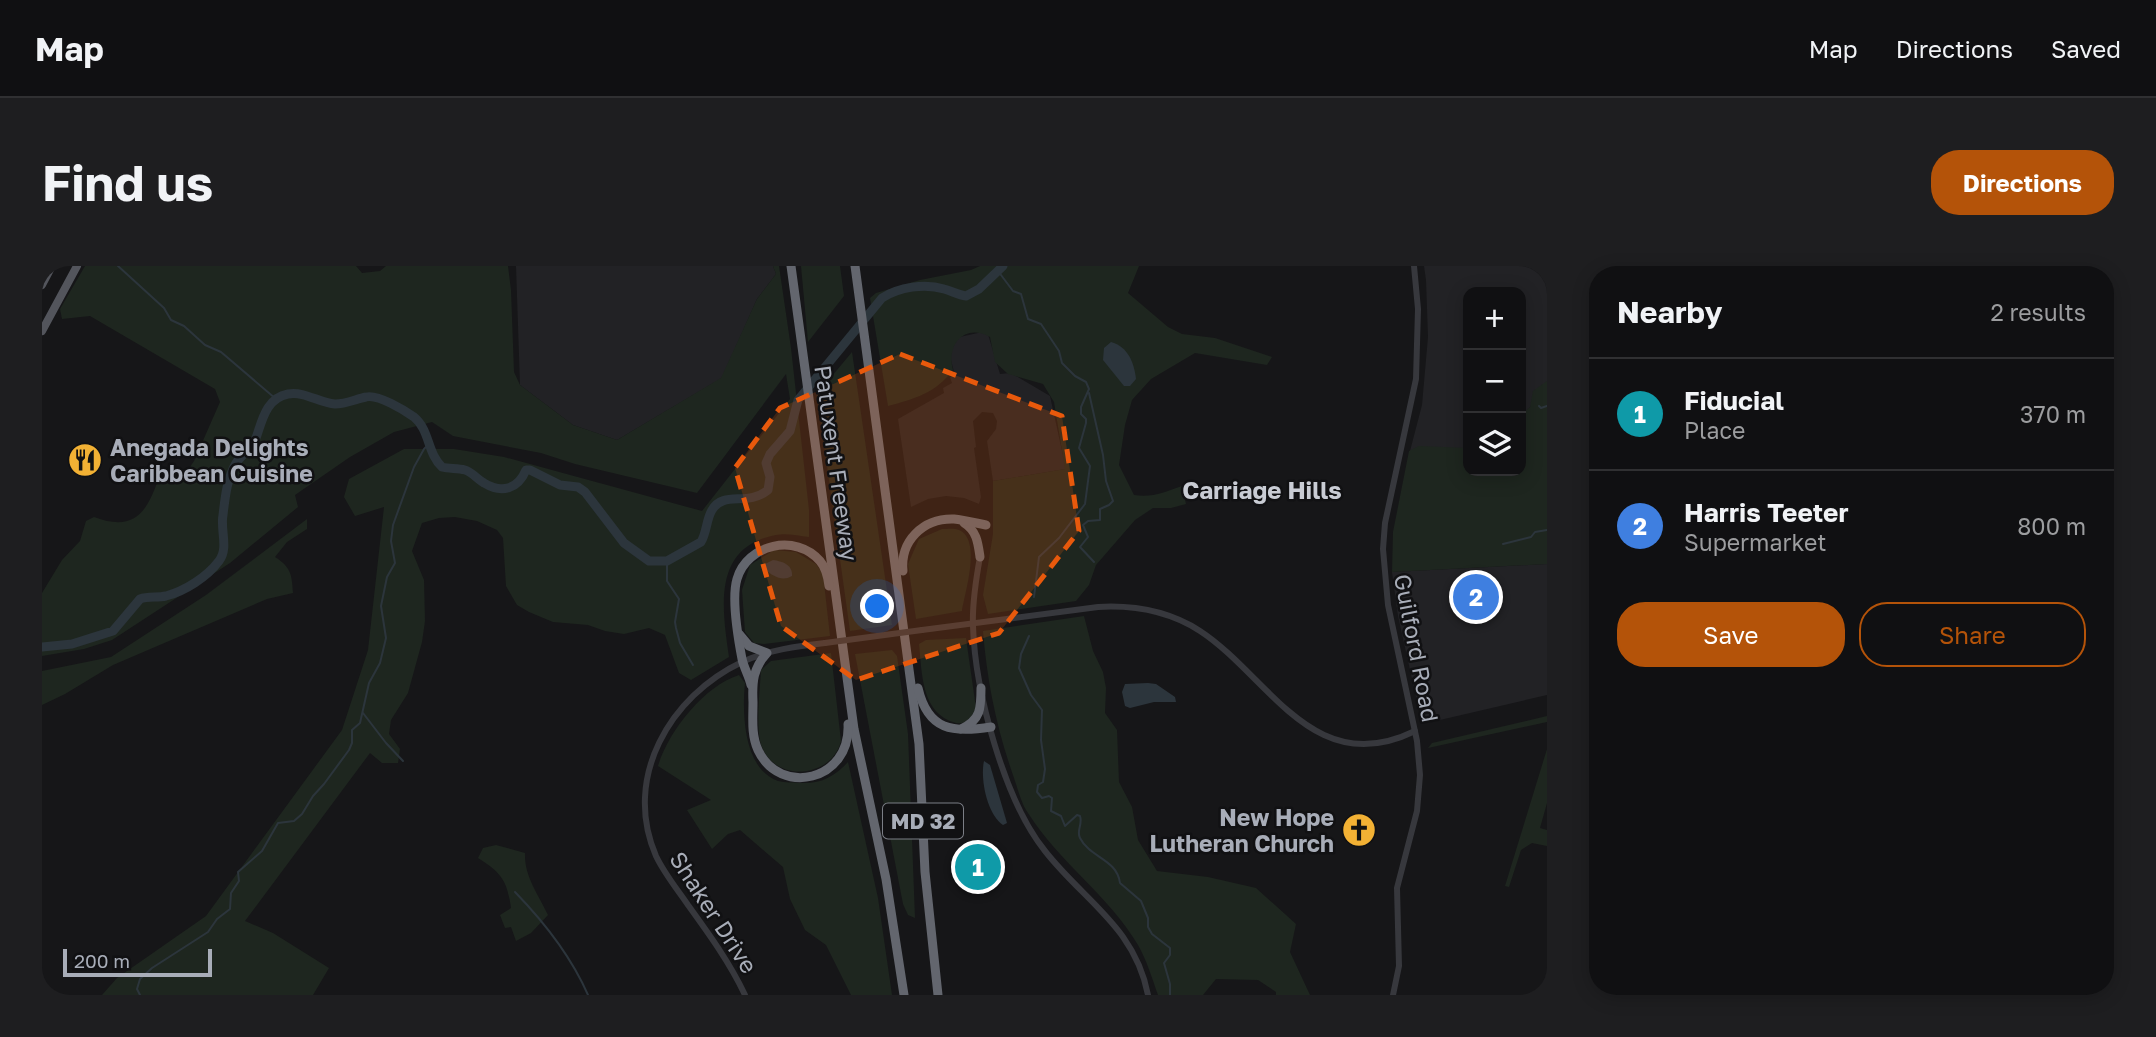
<!DOCTYPE html>
<html lang="en">
<head>
<meta charset="utf-8">
<style>
	body { margin:0; font-family:"Golos Text",sans-serif; background:#1e1e20; color:#f1f3f6 }
	.controls { position:absolute; right:21px; top:21px; display:grid; overflow:hidden; border-radius:14px; box-shadow:0 4px 18px #0003 }
	.controls button { width:63px; height:63px; display:grid; place-items:center; padding:0; border:0; border-bottom:2px solid #303032; background:#101012; color:#f1f3f6; font:35px sans-serif }
	.scale { position:absolute; left:21px; bottom:18px; width:149px; box-sizing:border-box; padding-left:7px; border:4px solid #a8adb8; border-top:0; font-size:19px; line-height:24px; white-space:nowrap; color:#a8adb8; -webkit-text-stroke:5px #111113; paint-order:stroke }
	.you { position:absolute; left:836px; top:341px; width:24px; height:24px; margin:-18px; border:5px solid #fff; border-radius:50%; background:#1a73e8; box-shadow:0 0 0 10px #1a73e833 }
	.badge { display:grid; place-items:center; width:46px; height:46px; border-radius:50%; background:#b45309; color:#fff; font-size:23px; font-weight:700 }
	.pin { position:absolute; translate:-50% -50%; border:4px solid #fff; box-shadow:0 2px 7px #0006 }
	.list { margin:0; padding:0; list-style:none }
	h2 { display:flex; justify-content:space-between; align-items:center; height:91px; margin:0; padding:0 28px; font-size:30px }
	h2 small { font-size:23px; font-weight:400; color:#9c9d9f }
	.list li { display:grid; grid-template-columns:46px 1fr auto; gap:21px; align-items:center; box-sizing:border-box; height:112px; padding:0 28px; border-top:2px solid #303032 }
	.list b { display:block; font-size:26px; white-space:nowrap }
	.list p { margin:0; font-size:23px; white-space:nowrap; color:#9c9d9f }
	.list em { font-size:23px; font-style:normal; color:#9c9d9f }
	.actions { display:flex; gap:14px; padding:21px 28px }
	.actions a { flex:1; padding:16px 0; border:2px solid #b45309; border-radius:28px; text-align:center; font-size:24px; color:#b45309 }
	.actions .main { background:#b45309; color:#fff }
	.icon { flex:none; width:38px; height:38px; fill:none; stroke:currentColor; stroke-width:2; stroke-linecap:round; stroke-linejoin:round }
	.map { position:relative; flex:none; width:1505px; height:729px; overflow:hidden; border-radius:28px }
	header { display:flex; align-items:center; gap:42px; box-sizing:border-box; height:98px; padding:0 35px; background:#101012; border-bottom:2px solid #303032 }
	header strong { font-size:33px }
	nav { display:flex; gap:38px; margin-inline-start:auto; font-size:24px }
	.intro { display:flex; align-items:center; justify-content:space-between; box-sizing:border-box; height:168px; padding:0 42px }
	h1 { margin:0; font-size:49px }
	.button { padding:18px 32px; border-radius:28px; background:#b45309; color:#fff; font-size:24px; font-weight:700 }
	main { display:flex; gap:42px; padding:0 42px }
	aside { flex:1; background:#101012; border-radius:28px; box-shadow:0 4px 18px #0003 }
	.map>svg:first-child { display:block }
	.built { fill:#222225 }
	.green { fill:#1e261f }
	.water { fill:#2c353c }
	.lines { fill:none; stroke-linecap:round; stroke-linejoin:round }
	.stream { stroke:#2c353c; stroke-width:2 }
	.river { stroke:#2c353c; stroke-width:9 }
	.minor { stroke:#37383d; stroke-width:6 }
	.major { stroke:#53555c; stroke-width:8 }
	.highway { stroke:#63666e; stroke-width:9 }
	.minor-bridge { stroke:#37383d; stroke-width:6 }
	.marked { fill:#e8590c; fill-opacity:0.2; stroke:#e8590c; stroke-width:5; stroke-dasharray:14 9; stroke-linejoin:round }
	.labels { text-anchor:middle; dominant-baseline:central; stroke-width:5; stroke-linejoin:round; paint-order:stroke }
	.shield { fill:#111113; stroke:#7b7e86; stroke-width:2 }
	.shield-label { font-size:21px; font-weight:bold; fill:#a8adb8 }
	.poi-label { font-size:23px; font-weight:bold; fill:#a8adb8; stroke:#111113; text-anchor:start }
	.street-label { font-size:23px; fill:#a8adb8; stroke:#111113 }
	.neighbourhood-label { font-size:24px; font-weight:bold; fill:#c9ccd4; stroke:#111113 }
</style>
</head>
<body>
<header>
<strong>Map</strong>
<nav><a>Map</a><a>Directions</a><a>Saved</a></nav>
</header>
<div class="intro"><h1>Find us</h1><a class="button">Directions</a></div>
<main>
<div class="map">
<svg width="1505" height="729" viewBox="0 0 1505 729">
	<rect width="100%" height="100%" fill="#161618"/>
	<g class="built">
		<polygon points="474,0 731,0 734,8 715,33 680,112 575,174 531,159 478,119"/>
		<polygon points="1382,0 1505,0 1505,116 1486,144 1479,149 1479,26 1426,26 1426,182 1392,190 1368,185 1380,139 1386,71 1384,14"/>
		<polygon points="945,65 958,108 969,107 1008,130 1024,203 951,215 945,175 954,163 955,155 951,147 940,146 931,155 934,181 932,182 939,231 937,238 922,232 904,230 886,233 869,241 856,153 902,127 901,122 910,117 908,111 913,110 904,74"/>
		<polygon points="1505,298 1505,429 1385,457 1379,453 1356,350 1350,306"/>
	</g>
	<g class="green">
		<path d="M43,0H314L320,7L338,5L344,0H466L469,24L472,106L478,119L531,159L575,174L679,112L715,33L734,8L731,0H737L749,82L767,244V271C757,270 744,267 734,269C670,281 680,342 687,391L649,414L637,407L623,369L607,362L582,368L563,365L546,359L511,356L487,346L475,339L464,320L461,272L455,264L435,255L413,251L397,252L380,257L370,285L382,314L383,355L380,376L366,427L349,454L347,468L358,483L356,497H340L328,487L203,655L231,667L287,702L271,729H60L75,712L164,650L300,464L326,384L342,241L313,250L302,231L307,213L362,183H412L462,191L660,245L748,133L744,108L655,227L533,198L499,187L411,170L390,156L352,166L308,191L253,229L256,241L188,297L70,374L42,383L0,390V327L20,294L38,275L44,255L52,251C92,266 105,247 117,211L138,216L152,195L178,136L173,123L48,50L20,53L18,43Z"/>
		<polygon points="759,0 798,0 802,30 766,76"/>
		<path d="M938,0H1097L1086,27L1126,61L1140,68L1173,72L1230,91L1225,99L1153,87L1109,113L1090,134L1083,159L1077,199L1092,229C1110,232 1123,226 1140,220L1144,238L1129,242H1111L1093,254L1054,299L1047,319L1034,335L946,348L941,329L951,268V215L1023,203L1012,136L1001,118L966,108L953,96L948,71C923,57 904,78 911,104C894,127 872,133 846,140L828,32L834,27L878,14L929,4Z"/>
		<polygon points="810,86 850,359 808,365 775,128"/>
		<polygon points="1505,115 1505,298 1350,306 1351,266 1367,185 1377,180 1426,182 1426,205 1479,205 1479,149 1488,141 1491,125"/>
		<path d="M265,253V263L245,276L233,291C249,301 250,309 251,327L225,333L71,399L23,428L0,439V405L69,391L164,329Z"/>
		<path d="M900,263C905,263 913,262 917,264C940,274 923,326 920,345L874,353L866,298L877,273Z"/>
		<polygon points="732,284 754,286 774,298 781,308 788,370 722,378 712,377 703,366 700,324 708,299"/>
		<path d="M1042,350L1051,385L1061,406L1064,422L1063,447L1075,464L1077,516L1090,541L1096,574L1115,605L1166,611L1214,622L1254,658L1248,686L1268,729H1234V726L1216,714L1174,713L1161,729H1116C1110,712 1105,695 1096,679C1067,630 1017,596 986,547C979,537 976,523 972,512C955,464 945,416 941,365Z"/>
		<path d="M924,372L934,442C930,450 925,459 914,457C879,448 880,407 877,378L884,374Z"/>
		<polygon points="850,384 855,390 866,468 873,652 866,649 861,638 813,388"/>
		<path d="M789,387L799,475C790,512 734,517 720,481C713,465 718,423 719,404L729,395Z"/>
		<path d="M697,409L703,417C700,446 701,503 736,515C743,517 751,516 758,517C779,518 792,511 806,496L836,632L850,729H809L784,679L763,664L748,633L741,601L698,564L686,568L670,583L645,544L669,534L616,500C626,466 662,420 697,409Z"/>
		<polygon points="1505,450 1505,456 1386,482 1390,477"/>
		<polygon points="1505,483 1505,537 1498,562 1505,564 1505,580 1490,577 1479,584 1467,621 1463,620"/>
		<path d="M454,579L483,587C482,610 496,628 506,649L489,667L474,675L469,661L463,662L458,649L469,642C465,615 460,607 436,592L441,582Z"/>
	</g>
	<g class="water">
		<path d="M1069,76C1086,81 1092,96 1094,113L1088,120H1082L1061,94L1062,82Z"/>
		<path d="M731,294C740,295 751,299 750,310C740,316 731,310 722,303L723,298Z"/>
		<polygon points="1106,417 1114,418 1133,431 1134,436 1112,436 1088,442 1083,440 1080,426 1083,418"/>
		<path d="M942,495L948,499L965,557L961,559C945,548 938,513 942,495Z"/>
	</g>
	<g class="lines">
		<g class="stream">
			<polyline points="76,0 122,42 129,54 142,60 163,79 179,86 234,133"/>
			<polyline points="956,5 971,25 979,28 986,53 999,58 1017,85 1020,97 1033,110 1044,116 1047,123 1039,141 1039,148 1044,153 1044,157 1037,182 1048,200 1043,238 1017,272 997,291 992,331"/>
			<polyline points="1047,127 1061,189 1064,215 1071,235 1067,239 1058,243 1058,254 1046,255 1041,259 1046,271 1038,281 1052,296"/>
			<polyline points="1497,140 1499,142 1505,140"/>
			<polyline points="1461,278 1489,271 1493,266 1505,264"/>
			<polyline points="625,295 625,315 637,333 633,356 634,362 638,377 651,399"/>
			<path d="M987,370L979,388L977,402L989,429L1000,444L999,474L1003,503L1001,516L996,519L995,526L1000,532L1007,530L1010,532L1009,545L1019,550L1023,560L1035,549L1038,550C1041,558 1034,565 1038,572C1048,592 1075,593 1078,617L1099,635L1106,652V661L1110,668L1128,682V689L1122,697L1128,718V729"/>
			<polyline points="321,447 344,477 361,495"/>
			<path d="M473,626C503,657 529,690 546,729"/>
			<polyline points="98,729 95,723 98,713 110,702 166,666 175,653 188,643 189,627 197,615 196,606 220,585 236,557 252,555 260,548 271,530 282,518 307,484 310,477 310,464 318,457 327,417 338,397 344,372 339,340 345,311 353,297 349,275 351,259 372,201 382,183 388,177"/>
		</g>
		<path class="river" d="M0,381L30,378L71,365L98,333C106,330 115,332 124,330C143,325 165,311 177,295C187,282 178,264 181,249C183,232 185,212 194,197C200,188 210,183 214,172C220,155 224,132 246,128C263,125 277,137 293,138C304,138 314,133 324,131C336,128 362,144 372,151C388,164 385,187 400,201C407,203 415,202 423,204C430,206 435,213 442,217C460,228 476,223 484,204H488L518,219L536,221L543,226L582,277L607,295H625L659,276C665,266 664,254 670,244C682,224 705,241 726,224L728,211L724,197L728,188L748,165L756,134L840,32C857,21 883,17 902,23C910,25 916,29 924,30L937,23L961,0"/>
		<g class="minor">
			<path d="M938,291C934,313 930,337 931,360C933,425 962,534 1003,585C1042,635 1093,661 1106,729"/>
			<path d="M880,364L1056,341C1091,339 1127,345 1158,365C1227,410 1271,515 1373,465"/>
			<path d="M703,729C688,697 667,668 646,639C635,623 622,607 614,590C580,512 628,430 700,396C726,384 756,380 783,377"/>
			<polyline points="1351,729 1357,700 1355,622 1375,545 1378,509 1375,475 1346,339 1341,283 1343,257 1374,113 1376,43 1372,0"/>
		</g>
		<g class="major">
			<polyline points="0,19 10,0"/>
			<polyline points="0,65 35,0"/>
		</g>
		<g class="highway">
			<polyline points="749,0 812,463 844,613 862,729"/>
			<polyline points="813,0 877,478 883,606 896,729"/>
			<path d="M922,257C935,265 936,277 938,291"/>
			<path d="M861,305C858,275 881,252 912,253C922,254 934,257 944,259"/>
			<path d="M697,368L707,380L725,387C711,402 710,416 711,436C711,452 709,469 716,484C738,531 809,515 806,458"/>
			<path d="M709,419C707,410 702,402 700,393C696,372 689,333 695,313C705,278 754,267 778,295C784,302 786,311 787,320"/>
			<path d="M876,422C886,465 911,467 949,461"/>
			<path d="M919,463C939,454 939,442 939,422"/>
		</g>
		<polyline class="minor-bridge" points="783,377 880,364"/>
	</g>
	<path class="marked" d="M858,88L1020,150L1037,265L957,367L814,414L739,360L693,202L738,142Z"/>
	<defs>
		<g id="restaurant-disc" transform="scale(1.75)"><circle r="9.5" fill="#f2b134" stroke="#111113"/><path d="M-5-6h1v4h1v-4h1v4h1v-4h1v5L-1.5 .5V6h-2V.5L-5-1ZM5-6V6H3V1.5H1.5Q1.5-4 5-6Z" fill="#111"/></g>
		<g id="church-disc" transform="scale(1.75)"><circle r="9.5" fill="#f2b134" stroke="#111113"/><path d="M-1.2-6h2.4v3.5h3.3v2.4h-3.3V6h-2.4V-.1h-3.3v-2.4h3.3Z" fill="#111"/></g>
	</defs>
	<g fill-rule="evenodd">
		<use href="#restaurant-disc" x="43" y="194"/>
		<use href="#church-disc" x="1317" y="564"/>
	</g>
	<g class="labels">
		<rect class="shield" x="841" y="537.5" width="80" height="35" rx="5"/>
		<g class="shield-label">
			<text x="881" y="555">MD 32</text>
		</g>
		<g class="poi-label">
			<text x="68" y="181">Anegada Delights<tspan x="68" dy="26">Caribbean Cuisine</tspan></text>
			<text x="1292" y="551" text-anchor="end">New Hope<tspan x="1292" dy="26">Lutheran Church</tspan></text>
		</g>
		<g class="street-label">
			<text transform="translate(795 197) rotate(82)">Patuxent Freeway</text>
			<text transform="translate(1375 382) rotate(79)">Guilford Road</text>
			<text transform="translate(672 646) rotate(57)">Shaker Drive</text>
		</g>
		<g class="neighbourhood-label">
			<text x="1220" y="223">Carriage Hills</text>
		</g>
	</g>
</svg>
<div class="controls">
<button>+</button>
<button>−</button>
<button><svg class="icon" aria-label="layers" viewBox="0 0 24 24"><path d="M12 4l9 5-9 5-9-5zM3 14l9 5 9-5"/></svg></button>
</div>
<div class="scale">200 m</div>
<div class="you"></div>
<div class="pin badge" style="left:936px;top:601px;background:#0f9aa8">1</div>
<div class="pin badge" style="left:1434px;top:331px;background:#3f7fe0">2</div>
</div>
<aside>
<h2>Nearby<small>2 results</small></h2>
<ul class="list">
<li><span class="badge" style="background:#0f9aa8">1</span><div><b>Fiducial</b><p>Place</p></div><em>370 m</em></li>
<li><span class="badge" style="background:#3f7fe0">2</span><div><b>Harris Teeter</b><p>Supermarket</p></div><em>800 m</em></li>
</ul>
<div class="actions"><a class="main">Save</a><a>Share</a></div>
</aside>
</main>
</body>
</html>
